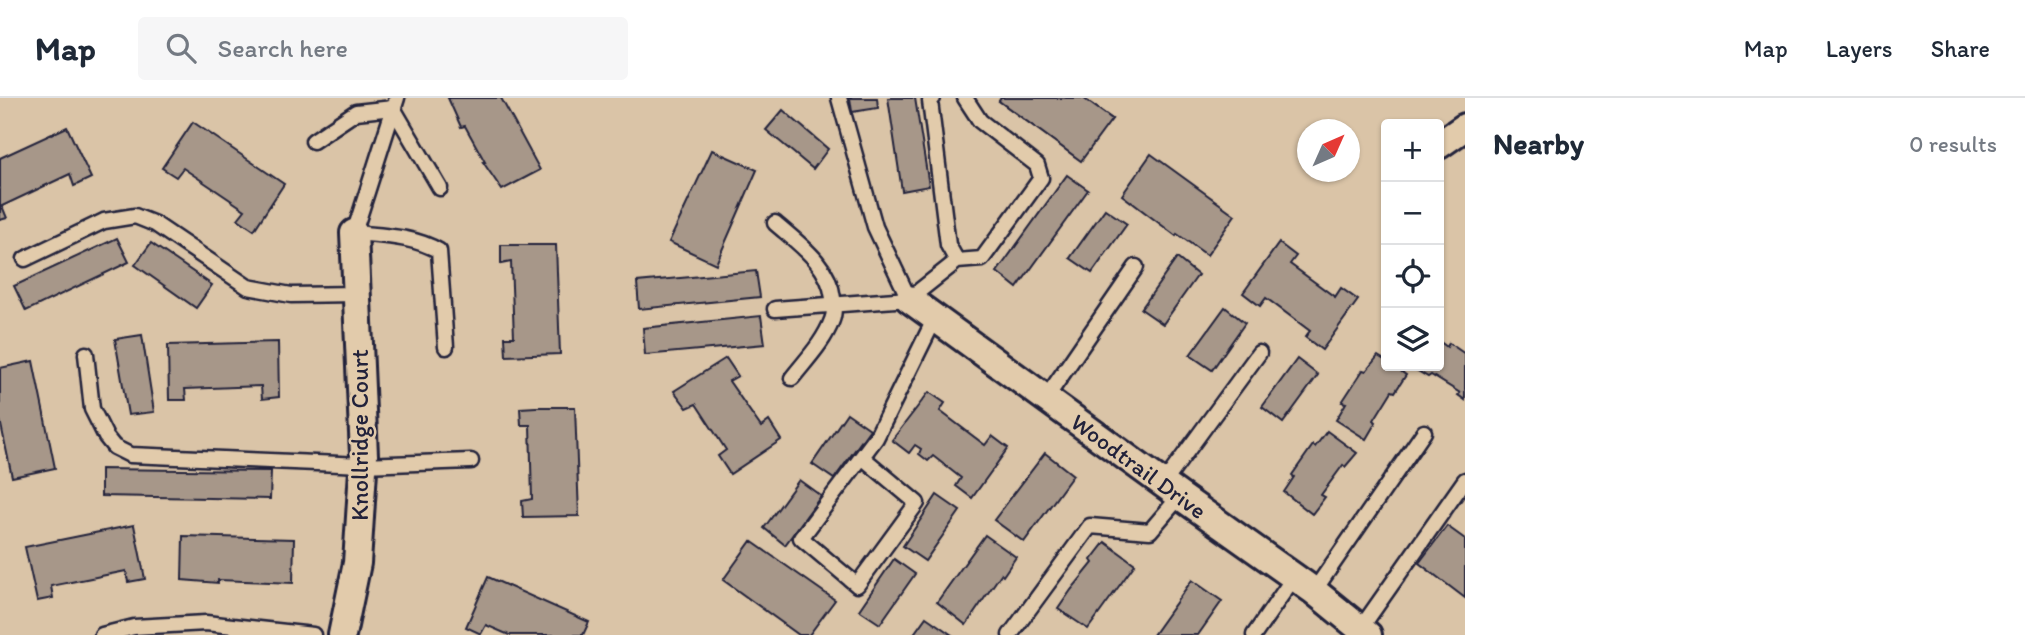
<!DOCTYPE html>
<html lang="en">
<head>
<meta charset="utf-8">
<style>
	body { margin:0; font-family:Itim,sans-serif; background:#f6f6f7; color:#1f2937 }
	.controls { position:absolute; right:21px; top:21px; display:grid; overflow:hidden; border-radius:7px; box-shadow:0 2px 5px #0004 }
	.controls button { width:63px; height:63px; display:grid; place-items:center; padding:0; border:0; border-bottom:2px solid #e0e1e3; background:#fff; color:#1f2937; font:35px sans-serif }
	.compass { position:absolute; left:1297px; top:21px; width:63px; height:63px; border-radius:50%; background:#fff; box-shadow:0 2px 5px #0004; rotate:45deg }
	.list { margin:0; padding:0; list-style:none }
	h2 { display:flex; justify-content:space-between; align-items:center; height:91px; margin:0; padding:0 28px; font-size:30px }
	h2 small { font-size:23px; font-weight:400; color:#747a83 }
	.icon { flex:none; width:38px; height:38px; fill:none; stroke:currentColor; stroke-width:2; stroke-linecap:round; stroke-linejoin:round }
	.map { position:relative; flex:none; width:1465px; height:537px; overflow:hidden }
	header { display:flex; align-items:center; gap:42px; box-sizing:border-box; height:98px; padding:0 35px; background:#fff; border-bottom:2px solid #e0e1e3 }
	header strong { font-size:33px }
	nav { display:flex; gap:38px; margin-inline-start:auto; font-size:24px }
	.search { width:490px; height:63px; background:#f6f6f7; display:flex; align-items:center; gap:18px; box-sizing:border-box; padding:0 24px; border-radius:7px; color:#747a83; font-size:26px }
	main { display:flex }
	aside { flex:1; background:#fff }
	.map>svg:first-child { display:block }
	.building { fill:#a79789; stroke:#22223b; stroke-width:2 }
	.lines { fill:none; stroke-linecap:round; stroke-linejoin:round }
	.service-casing { stroke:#22223b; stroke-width:19 }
	.minor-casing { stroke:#22223b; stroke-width:32 }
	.service { stroke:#e2cbab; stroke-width:14 }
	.minor { stroke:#e2cbab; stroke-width:26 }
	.labels { text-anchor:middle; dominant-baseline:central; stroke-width:5; stroke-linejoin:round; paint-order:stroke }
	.street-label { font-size:24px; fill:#22223b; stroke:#e2cbab }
</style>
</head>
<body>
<header>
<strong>Map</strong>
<div class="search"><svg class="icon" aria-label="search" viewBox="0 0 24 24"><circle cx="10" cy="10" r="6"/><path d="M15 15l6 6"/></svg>Search here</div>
<nav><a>Map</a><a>Layers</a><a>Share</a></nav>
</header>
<main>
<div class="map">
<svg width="1465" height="537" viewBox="0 0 1465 537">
	<rect width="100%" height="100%" fill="#dac4a7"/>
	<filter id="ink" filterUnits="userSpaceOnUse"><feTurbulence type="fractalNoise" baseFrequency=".0143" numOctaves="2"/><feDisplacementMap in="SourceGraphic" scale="14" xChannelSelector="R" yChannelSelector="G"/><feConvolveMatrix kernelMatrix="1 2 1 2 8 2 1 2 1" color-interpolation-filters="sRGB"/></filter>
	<g filter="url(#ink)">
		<g class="building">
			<polygon points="448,0 501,0 540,72 502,92 483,64 485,64 465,28 461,29"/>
			<polygon points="850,0 877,0 878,10 852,14"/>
			<polygon points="888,0 915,0 929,88 902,93"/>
			<polygon points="1001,0 1083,0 1112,21 1076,59 999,3"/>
			<polygon points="1001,0 1083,0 1112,21 1081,63 999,3"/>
			<polygon points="783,12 828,51 813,71 766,32"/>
			<polygon points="193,24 284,86 254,132 238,121 245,112 183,70 176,79 162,70"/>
			<polygon points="67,29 91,80 74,88 70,76 2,108 7,120 0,122 0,60"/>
			<polygon points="712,52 757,72 716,166 669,144"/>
			<polygon points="1151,56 1235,117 1207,157 1177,136 1176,138 1122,97"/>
			<polygon points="1067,77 1088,92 1017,190 997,174"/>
			<polygon points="1105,111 1127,126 1092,175 1070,160"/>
			<polygon points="117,140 129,164 26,213 14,188"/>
			<polygon points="151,145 212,187 196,210 135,167"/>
			<polygon points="1279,145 1296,158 1290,166 1335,199 1341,190 1358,202 1322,252 1305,239 1310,233 1266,200 1260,208 1243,195"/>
			<polygon points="501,147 556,147 560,256 506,258 505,239 514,239 511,164 501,166"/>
			<polygon points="1177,160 1198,177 1163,226 1141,211"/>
			<polygon points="756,173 760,199 639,211 637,184"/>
			<polygon points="1225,209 1245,225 1212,272 1190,257"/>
			<polygon points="761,218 765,246 645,257 643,230"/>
			<polygon points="142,237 154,314 128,317 115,241"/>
			<polygon points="1439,243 1447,249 1449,245 1465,256 1465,302 1458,297 1460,295 1431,277 1428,279 1411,269 1439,268"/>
			<polygon points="278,244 279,299 262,301 261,288 185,291 186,302 169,302 168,247"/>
			<polygon points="1378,258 1386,263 1386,268 1393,268 1406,277 1395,294 1392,293 1374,322 1376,324 1366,341 1336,322 1346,305 1342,304 1363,272 1366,273"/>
			<polygon points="726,260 738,278 729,283 761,329 769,323 781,342 730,376 718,358 726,352 696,306 687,310 674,293"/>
			<polygon points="1297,261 1318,277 1283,325 1262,309"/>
			<polygon points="33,263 55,370 12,379 0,322 0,270"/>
			<polygon points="929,294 945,305 940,313 985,347 992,338 1008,350 972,400 956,388 961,380 933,358 928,363 919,356 921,351 915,347 909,355 892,342"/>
			<polygon points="536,309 575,309 579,418 523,419 522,403 532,401 530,327 521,327 520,310"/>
			<polygon points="847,315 870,331 834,381 812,366"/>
			<polygon points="1327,333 1357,355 1345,369 1343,367 1321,397 1325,399 1312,416 1284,394 1294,379 1292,377 1313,347 1315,349"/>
			<polygon points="1045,355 1073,377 1024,444 994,422"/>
			<polygon points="101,371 271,373 270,401 101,398"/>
			<polygon points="799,382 821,398 785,447 764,430"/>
			<polygon points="937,397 960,413 925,463 903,448"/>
			<polygon points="134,427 145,481 128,484 126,473 51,488 53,500 37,503 25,449"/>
			<polygon points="1447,428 1465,441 1465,500 1419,465"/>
			<polygon points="985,437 1016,459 1003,478 1001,476 966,527 937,504"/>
			<polygon points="183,438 294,441 293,485 218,482 218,485 182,482"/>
			<polygon points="751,443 835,502 809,537 799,537 723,482"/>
			<polygon points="1105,444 1135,466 1088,531 1058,511 1071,492 1093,465 1091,462"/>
			<polygon points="894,461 915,476 880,526 859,512"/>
			<polygon points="488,479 589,524 583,537 509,537 486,527 481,536 466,529"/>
			<polygon points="1192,482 1222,503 1198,537 1153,537"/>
			<polygon points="926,519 952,537 913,537"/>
		</g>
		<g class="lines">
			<g class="service-casing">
				<g id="service">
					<path d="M397,0L354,135C383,138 414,138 439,153L446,249"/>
					<polyline points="839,0 875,129 909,201"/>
					<polyline points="933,0 930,3 948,147 957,163"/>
					<polyline points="313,43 356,14 393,10 440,90"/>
					<path d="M775,125C799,146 829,166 833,200C834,207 835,215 832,222C824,244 806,262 792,280"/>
					<polyline points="25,161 104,123 135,118 155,126 248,189 291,197 357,196"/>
					<polyline points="775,211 909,201 957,163 982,161 1041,80 1037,67 980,23 965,0"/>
					<polyline points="86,256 92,311 106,339 114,349 130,357 363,367 471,363"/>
					<polyline points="1046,300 1136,169"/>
					<polyline points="862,359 917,405 857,487 801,440 876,340 935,220"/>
					<polyline points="1163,386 1259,255"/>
					<polyline points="1314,493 1424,334"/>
					<polyline points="1361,530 1465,382"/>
					<polyline points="102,537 134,529 206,525 313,537"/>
					<polyline points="1010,537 1090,428 1150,433 1180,398"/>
					<polyline points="1254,537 1294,479"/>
				</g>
			</g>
			<g class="minor-casing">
				<g id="minor">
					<polyline points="1439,47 1465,29"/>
					<polyline points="909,201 1180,398 1314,493 1368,537"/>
					<polyline points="342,537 357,465 364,357 354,135"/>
				</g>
			</g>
			<use href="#service" class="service"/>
			<use href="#minor" class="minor"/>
		</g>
	</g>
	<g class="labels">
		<g class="street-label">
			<text transform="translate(359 337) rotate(-90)">Knollridge Court</text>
			<text transform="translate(1139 368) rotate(36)">Woodtrail Drive</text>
		</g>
	</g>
</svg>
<div class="controls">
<button>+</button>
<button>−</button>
<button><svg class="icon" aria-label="locate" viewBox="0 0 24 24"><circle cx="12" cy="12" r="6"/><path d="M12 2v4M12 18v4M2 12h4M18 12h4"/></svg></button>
<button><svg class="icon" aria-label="layers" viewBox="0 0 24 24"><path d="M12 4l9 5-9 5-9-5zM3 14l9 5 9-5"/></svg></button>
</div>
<svg class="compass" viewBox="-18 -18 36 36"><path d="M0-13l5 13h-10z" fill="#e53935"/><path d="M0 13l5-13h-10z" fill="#747a83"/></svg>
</div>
<aside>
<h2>Nearby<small>0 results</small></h2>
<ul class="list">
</ul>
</aside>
</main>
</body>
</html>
